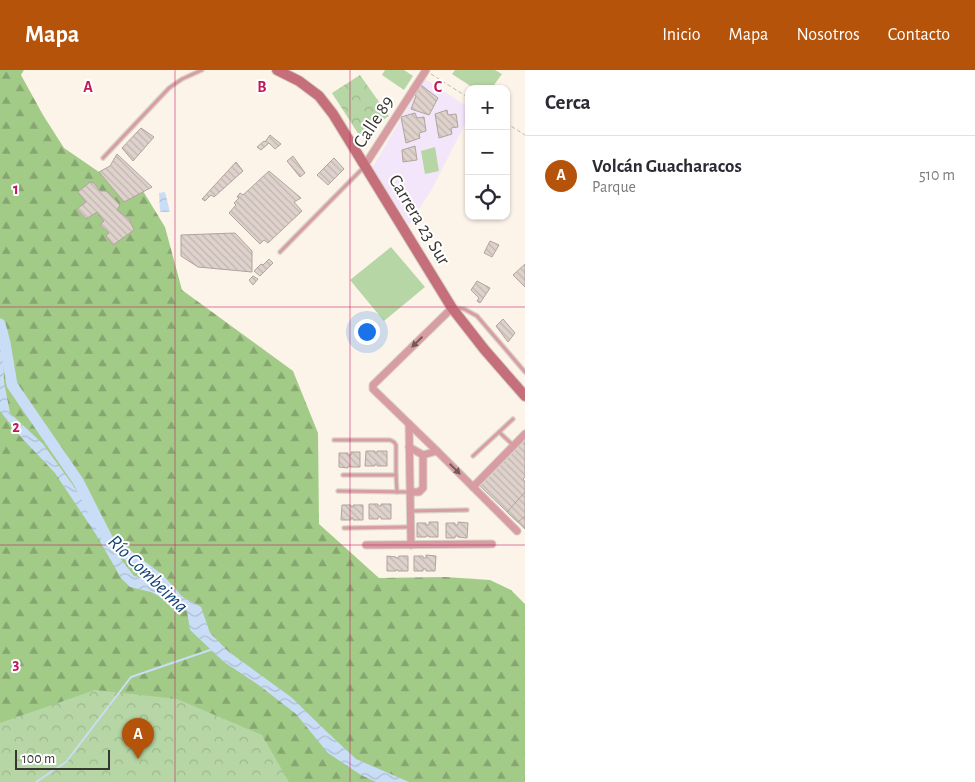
<!DOCTYPE html>
<html lang="es">
<head>
<meta charset="utf-8">
<style>
	body { margin:0; font-family:"Alegreya Sans",sans-serif; background:#f2f2f3; color:#2b2b33 }
	.controls { position:absolute; right:15px; top:15px; display:grid; overflow:hidden; border-radius:10px; box-shadow:0 1px 4px #0004 }
	.controls button { width:45px; height:45px; display:grid; place-items:center; padding:0; border:0; border-bottom:1px solid #e1e1e2; background:#fff; color:#2b2b33; font:25px sans-serif }
	.scale { position:absolute; left:15px; bottom:12px; width:95px; box-sizing:border-box; padding-left:5px; border:2px solid #393632; border-top:0; font-size:14px; line-height:18px; white-space:nowrap; color:#393632; -webkit-text-stroke:4px #fff; paint-order:stroke }
	.you { position:absolute; left:366px; top:261px; width:18px; height:18px; margin:-12px; border:4px solid #fff; border-radius:50%; background:#1a73e8; box-shadow:0 0 0 8px #1a73e833 }
	.badge { display:grid; place-items:center; width:32px; height:32px; border-radius:50%; background:#b45309; color:#fff; font-size:16px; font-weight:700 }
	.pin { position:absolute; translate:-50% -41px; filter:drop-shadow(0 1px 2px #0008) }
	.pin::after { content:''; position:absolute; top:26px; width:18px; height:15px; background:inherit; clip-path:polygon(0 0,100% 0,50% 100%) }
	.list { margin:0; padding:0; list-style:none }
	h2 { display:flex; justify-content:space-between; align-items:center; height:65px; margin:0; padding:0 20px; font-size:21px }
	h2 small { font-size:16px; font-weight:400; color:#7c7c81 }
	.list li { display:grid; grid-template-columns:32px 1fr auto; gap:15px; align-items:center; box-sizing:border-box; height:80px; padding:0 20px; border-top:1px solid #e1e1e2 }
	.list b { display:block; font-size:19px; white-space:nowrap }
	.list p { margin:0; font-size:16px; white-space:nowrap; color:#7c7c81 }
	.list em { font-size:16px; font-style:normal; color:#7c7c81 }
	.icon { flex:none; width:28px; height:28px; fill:none; stroke:currentColor; stroke-width:2; stroke-linecap:round; stroke-linejoin:round }
	.map { position:relative; flex:none; width:525px; height:712px; overflow:hidden }
	header { display:flex; align-items:center; gap:30px; box-sizing:border-box; height:70px; padding:0 25px; background:#b45309; color:#fff }
	header strong { font-size:24px }
	nav { display:flex; gap:28px; margin-inline-start:auto; font-size:18px }
	main { display:flex }
	aside { flex:1; background:#fff }
	.map>svg:first-child { display:block }
	.education { fill:#f3e6fa }
	.green { fill:#b7d6a5 }
	.forest { fill:url(#forest-firs) }
	.park { fill:url(#park-crowns) }
	.water { fill:url(#water-waves) }
	.lines { fill:none; stroke-linecap:round; stroke-linejoin:round }
	.stream { stroke:#caddf6; stroke-width:2 }
	.river { stroke:#caddf6; stroke-width:11 }
	.building { fill:url(#building-back-hatch); stroke:#b0a49e }
	.service-casing { stroke:#d9d2c8; stroke-width:5.5 }
	.minor-casing { stroke:#d9d2c8; stroke-width:9 }
	.secondary-casing { stroke:#d9d2c8; stroke-width:12 }
	.path { stroke:#c1bbb2; stroke-width:1; stroke-dasharray:4 2.5; stroke-linecap:butt }
	.service { stroke:#d89ca3; stroke-width:3 }
	.minor { stroke:#d89ca3; stroke-width:7 }
	.secondary { stroke:#c56f7b; stroke-width:10 }
	.oneway { fill:#715a5a }
	.grid { fill:none; stroke:#c2185b; stroke-width:1; stroke-opacity:0.55 }
	.labels { text-anchor:middle; dominant-baseline:central; stroke-width:4; stroke-linejoin:round; paint-order:stroke }
	.street-label { font-size:19px; fill:#393632; stroke:#fff }
	.water-label { font-size:20px; font-style:italic; fill:#154279; stroke:#fff }
	.grid-label { font-size:16px; text-anchor:middle; font-weight:bold; fill:#c2185b; stroke:#fff; stroke-width:4; stroke-linejoin:round; paint-order:stroke }
</style>
</head>
<body>
<header>
<strong>Mapa</strong>
<nav><a>Inicio</a><a>Mapa</a><a>Nosotros</a><a>Contacto</a></nav>
</header>
<main>
<div class="map">
<svg width="525" height="712" viewBox="0 0 525 712">
	<defs>
		<pattern id="forest-firs" width="22" height="20" patternUnits="userSpaceOnUse" patternTransform="scale(1.25)"><rect width="22" height="20" fill="#a3cb88"/><path d="M5 1l3.5 6h-7zM16 11l3.5 6h-7z" fill="#86a670"/></pattern>
		<pattern id="park-crowns" width="20" height="18" patternUnits="userSpaceOnUse" patternTransform="scale(1.25)"><rect width="20" height="18" fill="#b7d6a5"/><path d="M2 6a3 3 0 1 1 6 0M12 15a3 3 0 1 1 6 0" fill="none" stroke="#9eb88e"/></pattern>
		<pattern id="water-waves" width="16" height="10" patternUnits="userSpaceOnUse" patternTransform="scale(1.25)"><rect width="16" height="10" fill="#caddf6"/><path d="M0 5q4-4 8 0t8 0" fill="none" stroke="#aebed3"/></pattern>
		<pattern id="building-back-hatch" width="6" height="6" patternUnits="userSpaceOnUse" patternTransform="scale(1.25)"><rect width="6" height="6" fill="#dfd2cd"/><path d="M-1 5l2 2M0 0l6 6M5-1l2 2" fill="none" stroke="#c0b5b0"/></pattern>
	</defs>
	<rect width="100%" height="100%" fill="#fcf4e9"/>
	<polygon class="education" points="425,9 469,38 469,46 432,119 409,155 372,98"/>
	<g class="green">
		<polygon points="385,0 404,0 413,6 404,20 382,5"/>
		<polygon points="455,0 495,0 502,4 491,19 475,19 452,4"/>
		<polygon points="435,77 439,101 425,104 421,81"/>
		<polygon points="391,177 425,217 384,251 350,210"/>
	</g>
	<polygon class="forest" points="0,0 24,0 21,5 43,45 64,78 99,102 143,121 165,157 182,220 293,301 318,363 319,454 379,508 445,507 490,510 511,520 525,534 525,712 0,712"/>
	<g class="park">
		<polygon points="360,5 389,46 359,65 332,23"/>
		<polygon points="95,620 177,629 262,665 289,712 0,712 0,653"/>
	</g>
	<g class="water">
		<polygon points="165,122 170,142 160,142 159,123"/>
		<polygon points="0,248 3,268 4,312 10,343 43,374 83,429 120,488 134,506 151,509 201,537 210,563 229,582 291,627 326,661 356,689 409,712 376,712 361,705 328,683 296,644 260,616 224,592 190,560 187,541 151,522 130,517 121,508 97,466 55,403 20,366 0,341"/>
	</g>
	<g class="lines">
		<polyline class="stream" points="36,712 66,692 131,607 213,579"/>
		<polyline class="river" points="0,254 5,273 12,315 78,411 108,470 159,509 176,528"/>
	</g>
	<g class="building">
		<polygon points="421,15 438,28 429,45 411,39 416,26 415,25"/>
		<polygon points="447,40 448,45 456,44 458,57 451,58 452,64 439,68 435,44"/>
		<polygon points="415,43 417,48 424,47 426,61 419,63 420,68 406,73 401,47"/>
		<polygon points="141,58 154,67 133,91 122,78"/>
		<polygon points="270,65 281,74 275,79 269,73 261,80 257,77 264,71 265,72"/>
		<polygon points="415,76 417,90 403,92 402,80"/>
		<polygon points="117,84 152,117 124,132 99,102 110,96"/>
		<polygon points="293,86 305,103 300,107 287,91"/>
		<polygon points="334,88 344,99 328,115 317,105"/>
		<polygon points="236,92 243,101 214,127 211,125 205,131 202,129"/>
		<polygon points="269,101 301,128 294,132 302,141 268,173 264,170 260,174 229,143 236,135 234,133 239,128 237,127 240,123 243,125"/>
		<polygon points="90,112 94,113 100,121 107,121 120,135 117,140 129,149 134,160 113,175 106,166 109,163 100,155 104,151 97,142 86,149 77,139 86,132 78,122"/>
		<polygon points="235,163 252,181 252,202 198,197 181,186 181,165"/>
		<polygon points="490,171 499,175 492,187 484,183"/>
		<polygon points="269,189 273,193 260,206 254,201 261,194 263,195"/>
		<polygon points="525,194 525,217 513,205"/>
		<polygon points="253,206 258,209 253,215 249,210"/>
		<polygon points="477,211 490,218 480,233 477,231 479,228 471,220"/>
		<polygon points="503,249 515,263 508,272 496,256"/>
		<polygon points="525,367 525,407 523,409 525,412 525,459 478,414"/>
		<polygon points="366,381 375,381 375,383 377,383 377,381 387,381 387,396 377,396 377,394 375,394 375,396 365,396"/>
		<polygon points="351,382 360,382 360,397 350,397 350,396 348,396 348,398 339,397 339,383 348,383 348,385 351,385"/>
		<polygon points="525,422 525,446 518,452 507,442"/>
		<polygon points="369,434 378,434 378,436 381,436 381,434 391,434 391,449 381,449 381,447 378,447 378,449 369,449"/>
		<polygon points="342,435 351,435 351,437 353,437 353,435 363,435 363,450 353,450 353,448 351,448 351,450 341,450"/>
		<polygon points="429,452 438,452 438,467 429,467 429,466 426,466 426,467 417,467 417,453 426,453 426,455 429,455"/>
		<polygon points="458,452 468,453 467,468 458,467 458,466 455,466 455,468 446,468 446,453 455,453 455,455 458,455"/>
		<polygon points="426,485 436,486 435,501 426,501 426,499 423,499 423,501 414,501 414,486 423,486 423,488 426,488"/>
		<polygon points="387,486 396,487 396,488 398,488 399,486 408,486 408,501 398,501 398,500 396,500 396,501 387,501"/>
	</g>
	<g class="lines">
		<g class="service-casing">
			<g id="service">
				<polyline points="103,88 169,18 182,9 202,0"/>
				<polyline points="280,182 363,98"/>
				<polyline points="456,238 464,239 477,246 525,302"/>
				<polyline points="499,362 513,349"/>
				<polyline points="334,370 390,370 394,372 396,375 396,405"/>
				<polyline points="473,386 499,362 513,375"/>
				<polyline points="343,405 396,405 397,422"/>
				<polyline points="338,421 410,422"/>
				<polyline points="411,441 467,440"/>
				<polyline points="344,458 411,457"/>
			</g>
		</g>
		<g class="minor-casing">
			<g id="minor">
				<polyline points="365,95 426,0"/>
				<polyline points="452,238 373,315 373,319 437,381 517,461"/>
				<polyline points="409,354 411,475"/>
				<polyline points="409,377 423,385 437,381"/>
				<polyline points="473,417 525,364"/>
				<polyline points="410,422 419,422 423,418 423,385"/>
				<polyline points="366,475 492,474"/>
			</g>
		</g>
		<g class="secondary-casing">
			<polyline id="secondary" points="277,0 299,11 319,26 333,44 452,238 484,279 525,326"/>
		</g>
		<g class="path">
			<polyline points="431,4 469,28"/>
			<polyline points="506,53 525,65"/>
		</g>
		<use href="#service" class="service"/>
		<use href="#minor" class="minor"/>
		<use href="#secondary" class="secondary"/>
	</g>
	<defs><path id="oneway-solid" d="M-6-.8H1V-3.2L6.5 0L1 3.2V.8H-6Z" transform="scale(1.25)"/></defs>
	<g class="oneway">
		<use href="#oneway-solid" transform="translate(417 272) rotate(136)"/>
		<use href="#oneway-solid" transform="translate(455 399) rotate(45)"/>
	</g>
	<path class="grid" d="M175,0V712M350,0V712M0,237H525M0,475H525"/>
	<g class="labels">
		<g class="street-label">
			<text transform="translate(374 52) rotate(-57)">Calle 89</text>
			<text transform="translate(419 150) rotate(59)">Carrera 23 Sur</text>
		</g>
		<g class="water-label">
			<text transform="translate(148 504) rotate(44)">Río Combeima</text>
		</g>
	</g>
	<g class="grid-label">
		<text x="88" y="22">A</text>
		<text x="262" y="22">B</text>
		<text x="438" y="22">C</text>
		<text x="16" y="124">1</text>
		<text x="16" y="362">2</text>
		<text x="16" y="599">3</text>
	</g>
</svg>
<div class="controls">
<button>+</button>
<button>−</button>
<button><svg class="icon" aria-label="locate" viewBox="0 0 24 24"><circle cx="12" cy="12" r="6"/><path d="M12 2v4M12 18v4M2 12h4M18 12h4"/></svg></button>
</div>
<div class="scale">100 m</div>
<div class="you"></div>
<div class="pin badge" style="left:138px;top:689px">A</div>
</div>
<aside>
<h2>Cerca<small></small></h2>
<ul class="list">
<li><span class="badge">A</span><div><b>Volcán Guacharacos</b><p>Parque</p></div><em>510 m</em></li>
</ul>
</aside>
</main>
</body>
</html>
